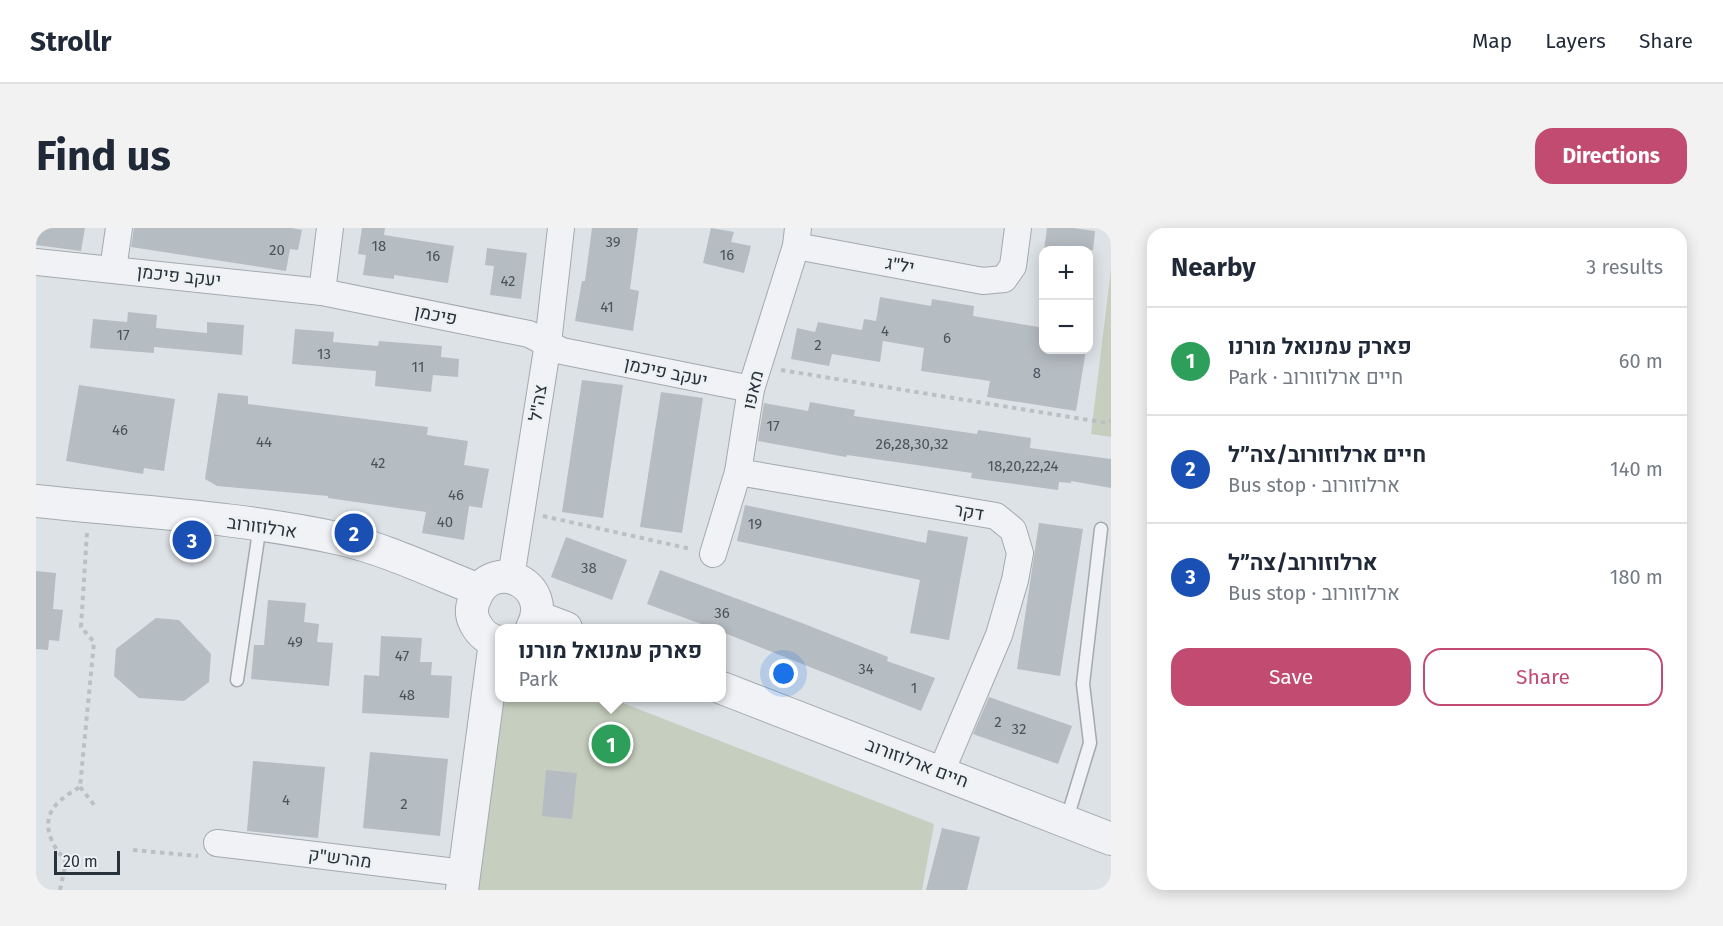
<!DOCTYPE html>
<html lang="en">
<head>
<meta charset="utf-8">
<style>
	body { margin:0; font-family:"Fira Sans",Heebo,sans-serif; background:#f2f2f3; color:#1f2937 }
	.controls { position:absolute; right:18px; top:18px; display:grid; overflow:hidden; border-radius:12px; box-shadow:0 3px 15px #0003 }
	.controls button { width:54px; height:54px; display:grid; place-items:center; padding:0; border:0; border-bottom:2px solid #e0e1e3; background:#fff; color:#1f2937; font:30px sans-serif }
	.scale { position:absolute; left:18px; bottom:15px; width:66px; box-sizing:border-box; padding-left:6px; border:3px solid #28323b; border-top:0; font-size:16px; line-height:21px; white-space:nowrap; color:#28323b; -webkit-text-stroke:4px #edf1f4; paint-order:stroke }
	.you { position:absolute; left:748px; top:446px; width:21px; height:21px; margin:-15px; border:4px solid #fff; border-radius:50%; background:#1a73e8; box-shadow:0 0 0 9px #1a73e833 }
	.badge { display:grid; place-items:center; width:39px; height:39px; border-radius:50%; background:#c24b71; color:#fff; font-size:20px; font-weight:700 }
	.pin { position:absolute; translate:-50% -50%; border:3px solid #fff; box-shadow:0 2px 6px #0006 }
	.popup { position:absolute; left:459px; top:396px; width:231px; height:78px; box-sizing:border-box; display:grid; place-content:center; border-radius:12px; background:#fff; filter:drop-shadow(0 2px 4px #0005); font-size:20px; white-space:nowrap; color:#747a83 }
	.popup b { font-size:22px; color:#1f2937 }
	.popup::after { content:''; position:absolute; left:50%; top:100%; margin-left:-12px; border:12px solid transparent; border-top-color:#fff }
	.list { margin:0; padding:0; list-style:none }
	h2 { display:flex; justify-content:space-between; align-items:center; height:78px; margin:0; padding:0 24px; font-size:26px }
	h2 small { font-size:20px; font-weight:400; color:#747a83 }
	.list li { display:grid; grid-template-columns:39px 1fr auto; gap:18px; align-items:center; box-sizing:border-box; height:108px; padding:0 24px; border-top:2px solid #e0e1e3 }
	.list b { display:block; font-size:22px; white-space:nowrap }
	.list p { margin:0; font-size:20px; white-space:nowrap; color:#747a83 }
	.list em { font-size:20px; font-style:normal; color:#747a83 }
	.actions { display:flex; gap:12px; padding:18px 24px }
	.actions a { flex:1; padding:14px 0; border:2px solid #c24b71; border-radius:18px; text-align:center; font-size:21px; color:#c24b71 }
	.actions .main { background:#c24b71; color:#fff }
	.map { position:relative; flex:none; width:1075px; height:662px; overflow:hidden; border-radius:18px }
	header { display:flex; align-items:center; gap:36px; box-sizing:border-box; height:84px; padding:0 30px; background:#fff; border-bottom:2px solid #e0e1e3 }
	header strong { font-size:28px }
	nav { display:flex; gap:33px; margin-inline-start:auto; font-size:21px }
	.intro { display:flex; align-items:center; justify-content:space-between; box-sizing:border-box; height:144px; padding:0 36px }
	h1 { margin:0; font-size:42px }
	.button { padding:15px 27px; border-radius:18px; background:#c24b71; color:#fff; font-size:21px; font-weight:700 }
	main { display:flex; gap:36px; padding:0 36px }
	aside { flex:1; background:#fff; border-radius:18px; box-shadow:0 3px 15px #0003 }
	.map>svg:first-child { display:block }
	.green { fill:#c6cfbf }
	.building { fill:#b5bcc2 }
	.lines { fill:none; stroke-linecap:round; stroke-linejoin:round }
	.service-casing { stroke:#a3aaaf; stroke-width:15 }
	.minor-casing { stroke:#a3aaaf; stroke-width:28 }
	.tertiary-casing { stroke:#a3aaaf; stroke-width:34 }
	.path { stroke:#bcc0c5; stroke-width:4; stroke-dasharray:4.5 4.5; stroke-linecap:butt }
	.service { stroke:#f0f2f5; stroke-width:12 }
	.minor { stroke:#f0f2f5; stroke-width:26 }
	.tertiary { stroke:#f0f2f5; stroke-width:32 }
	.labels { text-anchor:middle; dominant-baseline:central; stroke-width:4.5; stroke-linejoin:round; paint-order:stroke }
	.number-label { font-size:15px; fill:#4b545d }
	.street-label { font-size:18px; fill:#28323b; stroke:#edf1f4 }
</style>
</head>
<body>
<header>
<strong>Strollr</strong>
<nav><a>Map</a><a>Layers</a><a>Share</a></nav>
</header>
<div class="intro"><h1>Find us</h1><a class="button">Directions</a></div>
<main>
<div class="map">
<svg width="1075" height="662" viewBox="0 0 1075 662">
	<rect width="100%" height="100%" fill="#dde2e6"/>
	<g class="green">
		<polygon points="1075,41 1075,209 1055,206"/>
		<polygon points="464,470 574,470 898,596 886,662 439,662"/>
	</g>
	<g class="building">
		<polygon points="0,0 49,0 45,23 0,17"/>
		<polygon points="98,0 255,0 266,2 262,22 254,21 250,43 95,19"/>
		<polygon points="326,0 349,0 348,7 418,18 412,55 358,47 358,51 327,47 330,27 322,26"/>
		<polygon points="556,0 602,0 594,61 603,63 597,103 539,93 546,53 549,53"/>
		<polygon points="675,0 698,4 695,14 715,18 708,45 667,35"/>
		<polygon points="1011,0 1037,0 1059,3 1057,22 1008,22"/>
		<polygon points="451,20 491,25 485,71 454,67 458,38 449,37"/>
		<polygon points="844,69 895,78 896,71 938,78 937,88 1008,100 1008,122 1050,122 1040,183 951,169 954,153 885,143 888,120 847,113 844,134 796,126 793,138 755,131 761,100 779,104 782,94 826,102 828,91 840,93"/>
		<polygon points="92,84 121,87 120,100 171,105 171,94 208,97 206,127 118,119 118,125 54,120 57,91 91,94"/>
		<polygon points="259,101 298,104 297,114 342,118 343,113 406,118 405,129 423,131 422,149 397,147 395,164 339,158 340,143 256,136"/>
		<polygon points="546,152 587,157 567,290 526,284"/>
		<polygon points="43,157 139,171 128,243 108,240 107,246 30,233"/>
		<polygon points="625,164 667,170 646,305 604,299"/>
		<polygon points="182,165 212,168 212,176 392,199 391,207 432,213 428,237 453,241 446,280 433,278 428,312 386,305 390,284 292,270 292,268 181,258 169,251"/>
		<polygon points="774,174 819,182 818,188 941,206 942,202 995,210 994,220 1075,231 1075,260 1035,253 1035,255 1023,254 1022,262 935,250 936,245 811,227 810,229 722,213 728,175 772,183"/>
		<polygon points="709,277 890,315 892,302 932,309 913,412 874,405 884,352 701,313"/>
		<polygon points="1003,295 1047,301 1024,448 981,441"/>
		<polygon points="530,309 591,332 576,372 515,349"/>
		<polygon points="624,342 766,395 852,429 851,433 899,450 885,483 686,404 686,400 676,400 611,376"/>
		<polygon points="0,343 20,345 17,381 27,382 23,413 13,412 12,422 0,421"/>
		<polygon points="232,372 270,375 268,394 283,396 281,414 297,415 293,458 215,451 218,417 228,417"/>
		<polygon points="120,390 143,392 175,426 173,454 148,473 103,470 78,448 80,421"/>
		<polygon points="345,408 386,410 384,434 396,434 395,447 416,448 413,490 326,485 328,447 343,448"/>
		<polygon points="953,469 1036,498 1022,536 937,506"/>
		<polygon points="334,524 412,531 404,608 327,600"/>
		<polygon points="217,533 289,539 282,610 211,603"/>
		<polygon points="510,542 541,545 536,591 506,588"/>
		<polygon points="906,600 944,609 931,662 890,662"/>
	</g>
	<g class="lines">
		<g class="service-casing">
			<g id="service">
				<polyline points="201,452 224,297"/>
				<polyline points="1030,594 1054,515 1047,456 1065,301"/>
			</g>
		</g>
		<g class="minor-casing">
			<g id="minor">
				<polyline points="760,18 947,53 968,51 977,38 982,0"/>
				<polyline points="0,34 286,64 493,106 526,123 715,161"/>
				<polyline points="77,41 83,0"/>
				<polyline points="286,64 294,0"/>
				<polyline points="702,244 960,288 977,302 984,325 979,352 963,407 905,544"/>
				<polyline points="677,326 702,244 715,161 760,18 762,0"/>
				<polyline points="475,349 512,115 525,0"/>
				<polyline points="181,615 428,645"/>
			</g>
		</g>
		<g class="tertiary-casing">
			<g id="tertiary">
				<path d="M0,273C101,284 205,289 305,311C352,322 397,344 443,362"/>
				<polyline points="501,389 530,400"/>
				<path d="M464,414C453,413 444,405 439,395C434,386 436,376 440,368C458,327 519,358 496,400"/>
				<polyline points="686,460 1075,611"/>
				<polyline points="426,662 459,414"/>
			</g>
		</g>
		<g class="path">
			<polyline points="745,142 1071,195 1075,192"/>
			<polyline points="507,288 655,321"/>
			<polyline points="44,559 59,578"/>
			<polyline points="97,622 162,628"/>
			<path d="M24,662L30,634C26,627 19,621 16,613C4,585 22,572 44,559L58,414L45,399L51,304"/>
		</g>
		<use href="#service" class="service"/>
		<use href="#minor" class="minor"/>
		<use href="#tertiary" class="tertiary"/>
	</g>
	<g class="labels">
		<g class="number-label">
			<text x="577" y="14">39</text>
			<text x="343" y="18">18</text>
			<text x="241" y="22">20</text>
			<text x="691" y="27">16</text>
			<text x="397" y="28">16</text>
			<text x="472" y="53">42</text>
			<text x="571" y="79">41</text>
			<text x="849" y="103">4</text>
			<text x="87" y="107">17</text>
			<text x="911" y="110">6</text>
			<text x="782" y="117">2</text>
			<text x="288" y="126">13</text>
			<text x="382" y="139">11</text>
			<text x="1001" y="145">8</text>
			<text x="737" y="198">17</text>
			<text x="84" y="202">46</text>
			<text x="228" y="214">44</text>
			<text x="876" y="216">26,28,30,32</text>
			<text x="342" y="235">42</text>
			<text x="987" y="238">18,20,22,24</text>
			<text x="420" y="267">46</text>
			<text x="409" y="294">40</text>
			<text x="719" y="296">19</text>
			<text x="553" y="340">38</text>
			<text x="686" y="385">36</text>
			<text x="259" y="414">49</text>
			<text x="366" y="428">47</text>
			<text x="830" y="441">34</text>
			<text x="878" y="460">1</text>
			<text x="371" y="467">48</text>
			<text x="962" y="494">2</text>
			<text x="983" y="501">32</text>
			<text x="250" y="572">4</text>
			<text x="368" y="576">2</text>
		</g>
		<g class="street-label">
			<text transform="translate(864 37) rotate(11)">יל"ג</text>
			<text transform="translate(143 48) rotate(6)">יעקב פיכמן</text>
			<text transform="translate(400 87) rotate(11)">פיכמן</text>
			<text transform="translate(630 144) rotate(12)">יעקב פיכמן</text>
			<text transform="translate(717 162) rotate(-77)">מאפו</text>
			<text transform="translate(502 175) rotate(-81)">צה"ל</text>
			<text transform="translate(933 284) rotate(10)">דקר</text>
			<text transform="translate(226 299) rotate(8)">ארלוזורוב</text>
			<text transform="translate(881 535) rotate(21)">חיים ארלוזורוב</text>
			<text transform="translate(304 630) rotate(7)">מהרש"ק</text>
		</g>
	</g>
</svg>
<div class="controls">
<button>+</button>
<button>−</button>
</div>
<div class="scale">20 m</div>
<div class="you"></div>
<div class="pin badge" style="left:575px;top:516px;background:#2e9e5b">1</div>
<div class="popup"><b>פארק עמנואל מורנו</b>Park</div>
<div class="pin badge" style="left:318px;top:305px;background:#1a4fb4">2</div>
<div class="pin badge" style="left:156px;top:312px;background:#1a4fb4">3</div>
</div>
<aside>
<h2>Nearby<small>3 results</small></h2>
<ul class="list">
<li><span class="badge" style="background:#2e9e5b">1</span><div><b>פארק עמנואל מורנו</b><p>Park · חיים ארלוזורוב</p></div><em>60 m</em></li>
<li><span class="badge" style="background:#1a4fb4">2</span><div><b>חיים ארלוזורוב/צה״ל</b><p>Bus stop · ארלוזורוב</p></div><em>140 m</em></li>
<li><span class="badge" style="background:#1a4fb4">3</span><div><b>ארלוזורוב/צה״ל</b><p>Bus stop · ארלוזורוב</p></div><em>180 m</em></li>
</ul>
<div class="actions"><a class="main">Save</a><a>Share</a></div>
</aside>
</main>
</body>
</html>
